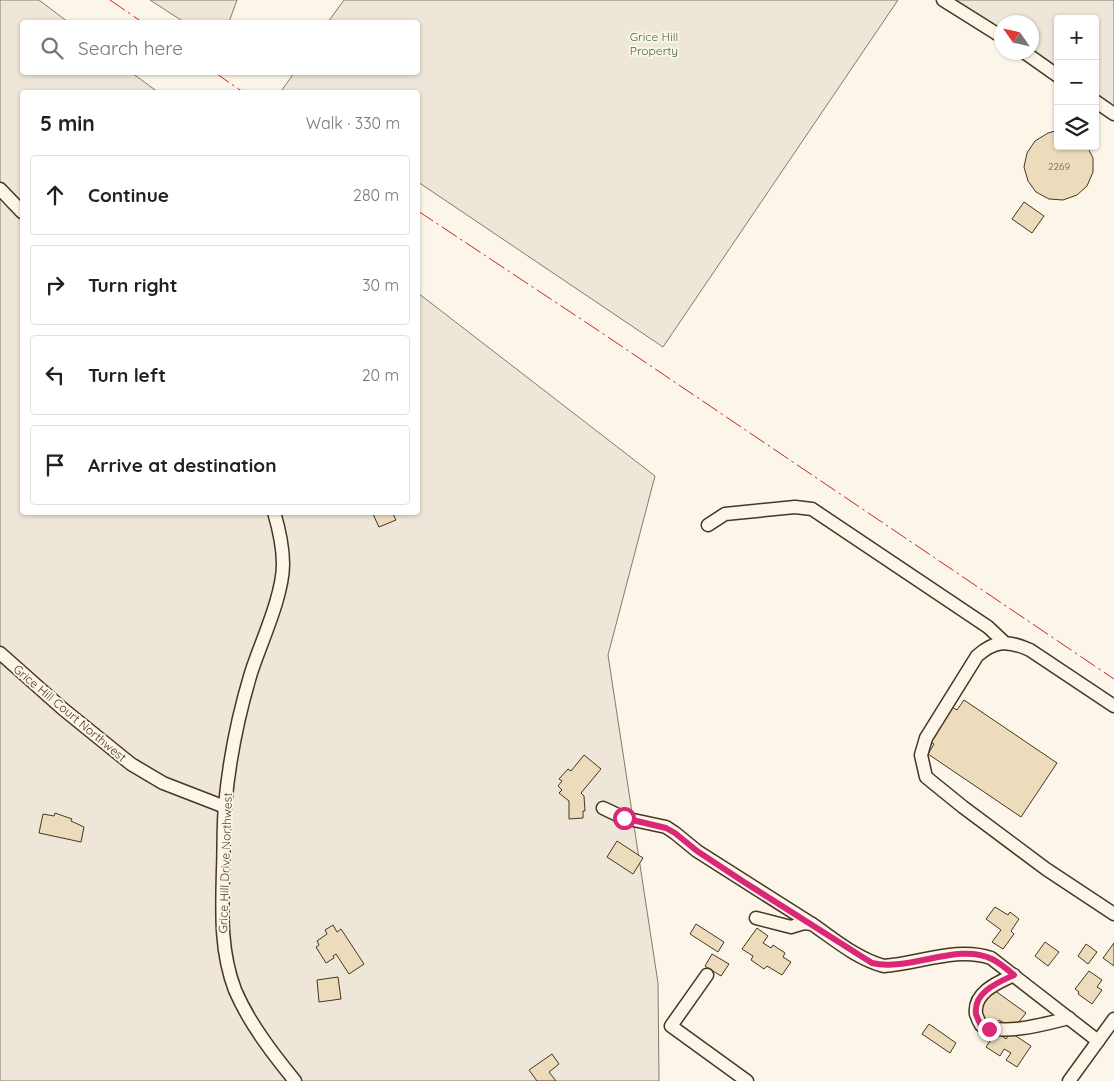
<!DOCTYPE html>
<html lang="en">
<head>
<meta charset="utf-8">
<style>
	body { margin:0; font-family:Quicksand,sans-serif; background:#f2f2f2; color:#202124 }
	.controls { position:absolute; right:15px; top:15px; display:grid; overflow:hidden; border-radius:5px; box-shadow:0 1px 4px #0004 }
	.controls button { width:45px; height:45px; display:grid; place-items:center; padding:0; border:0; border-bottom:1px solid #e0e0e0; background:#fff; color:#202124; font:25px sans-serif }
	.compass { position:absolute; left:994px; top:15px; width:45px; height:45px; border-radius:50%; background:#fff; box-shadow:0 1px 4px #0004; rotate:304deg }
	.stop { position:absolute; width:15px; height:15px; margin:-11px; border:4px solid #db2777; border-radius:50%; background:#fff }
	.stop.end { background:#db2777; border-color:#fff; box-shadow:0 1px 5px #0008 }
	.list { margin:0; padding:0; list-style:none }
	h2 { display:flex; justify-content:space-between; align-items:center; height:65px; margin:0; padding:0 20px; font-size:21px }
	h2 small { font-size:16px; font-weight:400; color:#757577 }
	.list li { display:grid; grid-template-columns:32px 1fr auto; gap:15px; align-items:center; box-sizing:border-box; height:80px; margin:0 10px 10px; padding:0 10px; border:1px solid #e0e0e0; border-radius:5px }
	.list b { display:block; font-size:19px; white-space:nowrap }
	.list em { font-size:16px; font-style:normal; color:#757577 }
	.icon { flex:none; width:28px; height:28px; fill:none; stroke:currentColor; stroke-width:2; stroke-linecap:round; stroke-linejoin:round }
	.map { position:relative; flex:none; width:1114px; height:1081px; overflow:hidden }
	.search { position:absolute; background:#fff; box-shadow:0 1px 4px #0004; left:20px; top:20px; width:400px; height:55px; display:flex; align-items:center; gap:12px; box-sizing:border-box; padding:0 18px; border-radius:5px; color:#757577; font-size:19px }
	.panel { position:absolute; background:#fff; box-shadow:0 1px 4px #0004; left:20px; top:90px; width:400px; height:425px; border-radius:5px }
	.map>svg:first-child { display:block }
	.green { fill:#ede6d9; stroke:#887966 }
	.building { fill:#ecdcbc; stroke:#4a3520 }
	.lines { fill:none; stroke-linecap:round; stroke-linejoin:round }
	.minor-casing { stroke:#4a3520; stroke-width:15 }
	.minor { stroke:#fbf6e9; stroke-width:12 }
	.power { stroke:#c62828; stroke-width:1; stroke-dasharray:18 4 2.5 4; stroke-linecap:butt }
	.route { stroke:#db2777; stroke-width:6 }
	.labels { text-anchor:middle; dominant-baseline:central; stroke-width:4; stroke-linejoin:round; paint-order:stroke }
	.number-label { font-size:10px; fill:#725f47 }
	.park-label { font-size:12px; fill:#436837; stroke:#fbf6e9 }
	.street-label { font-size:12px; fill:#4a3520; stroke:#fbf6e9 }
</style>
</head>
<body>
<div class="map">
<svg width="1114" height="1081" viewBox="0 0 1114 1081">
	<rect width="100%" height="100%" fill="#fbf6e9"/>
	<g class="green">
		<polygon points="0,0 39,0 68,22 22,22 22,72 132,73 158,92 22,92 22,512 418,512 418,293 655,476 608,655 658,983 659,1081 0,1081"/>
		<polygon points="150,0 237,0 229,22 184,22"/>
		<polygon points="344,0 898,0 663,347 418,182 418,92 286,92 282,90 294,73 418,72 418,22 328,22"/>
		<polygon points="942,0 1114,0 1114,116 1095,104 1095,19 1058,19 1058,78 1032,52 1032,22 1002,22 1001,40"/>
	</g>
	<g class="building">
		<polygon points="1055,131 1058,131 1058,146 1087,146 1093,158 1093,172 1087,186 1077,195 1063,200 1049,199 1036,192 1028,181 1024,167 1027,153 1035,141 1048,133"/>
		<polygon points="1024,202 1044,216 1032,233 1012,219"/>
		<polygon points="372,512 397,512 397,513 393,514 396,520 379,527"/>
		<polygon points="964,700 1057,763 1021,817 928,754 934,744 929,741 952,707 957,710"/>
		<polygon points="584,755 601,769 581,793 584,796 585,811 583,811 583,818 569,819 569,801 559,793 562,790 558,786 562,781 559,779 568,769 571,771"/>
		<polygon points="55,813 72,819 71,821 84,827 81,842 39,833 43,814 54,816"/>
		<polygon points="617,841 643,858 633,874 607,857"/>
		<polygon points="995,907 1008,915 1010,912 1019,919 1011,931 1014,934 1003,949 992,942 1001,930 986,919"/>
		<polygon points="696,924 724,942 718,952 690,934"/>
		<polygon points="333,925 337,932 341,929 364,964 349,974 336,954 333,956 334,958 326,963 316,947 319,945 317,941 327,934 325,930"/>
		<polygon points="757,928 768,936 763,943 771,948 773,945 785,953 783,957 791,962 782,975 767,966 764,969 751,960 753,956 742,949"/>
		<polygon points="1045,942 1059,952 1048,966 1035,956"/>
		<polygon points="1114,943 1114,966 1103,958"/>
		<polygon points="1086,944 1097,952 1088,964 1078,956"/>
		<polygon points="712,954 729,964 721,976 705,966"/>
		<polygon points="1089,971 1102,980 1097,987 1102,990 1092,1004 1078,994 1079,992 1075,989"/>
		<polygon points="338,977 341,999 319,1002 317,980"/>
		<polygon points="994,990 1026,1013 1015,1027 1009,1026 999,1020 994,1027 980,1017 978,1011"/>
		<polygon points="929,1024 956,1043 950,1053 922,1034"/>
		<polygon points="996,1032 1006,1039 1010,1032 1031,1046 1017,1067 1006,1060 1011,1053 1004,1049 1000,1056 986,1047"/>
		<polygon points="552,1054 559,1064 549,1072 556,1081 537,1081 529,1070"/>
	</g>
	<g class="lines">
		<g class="minor-casing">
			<g id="minor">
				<polyline points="943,0 1002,37"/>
				<polyline points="1024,52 1058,76"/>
				<polyline points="1095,101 1114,114"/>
				<polyline points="0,189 22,212"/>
				<path d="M274,512C279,529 283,547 283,564C283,596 261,642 251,673C238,716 229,761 225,806C223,827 224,849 223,870C222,911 220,951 235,990C249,1023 273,1054 295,1081"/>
				<polyline points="708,525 725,514 795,507 812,509 988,627 1005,643"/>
				<polyline points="0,653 63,709 131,764 163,783 225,807"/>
				<path d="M1114,706L1030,650C1008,640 995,640 977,656L926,738L921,755L926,777L963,807L1046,869L1114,914"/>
				<polyline points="603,808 624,818 666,827 675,833 697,851 812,924"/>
				<path d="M756,918L791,927L804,923L812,924C834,939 857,959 884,966C918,964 957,946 991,958L1098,1041"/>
				<polyline points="707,975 671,1026 747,1081"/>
				<path d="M1014,975C999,982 973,992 976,1014C977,1017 979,1022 981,1025C1004,1036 1045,1024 1069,1018"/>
				<polyline points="1069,1081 1114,1019"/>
			</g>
		</g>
		<use href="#minor" class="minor"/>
		<g class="power">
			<polyline points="110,0 142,22"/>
			<polyline points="214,72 243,92"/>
			<polyline points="418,211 602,333 1114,679"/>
		</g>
	</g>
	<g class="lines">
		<path class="route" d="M624,818L666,828L675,833L697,851L744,882L872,963C909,972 958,942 992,959C1000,963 1007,969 1014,975C999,982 973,992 976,1014C977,1017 979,1022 981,1025L989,1029"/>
	</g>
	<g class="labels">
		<g class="number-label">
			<text x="1059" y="166">2269</text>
		</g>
		<g class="park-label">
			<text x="654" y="36">Grice Hill<tspan x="654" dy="14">Property</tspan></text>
		</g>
		<g class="street-label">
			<text transform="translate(70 713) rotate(40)">Grice Hill Court Northwest</text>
			<text transform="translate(225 863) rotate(-88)">Grice Hill Drive Northwest</text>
		</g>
	</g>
</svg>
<div class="controls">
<button>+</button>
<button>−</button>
<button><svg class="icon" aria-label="layers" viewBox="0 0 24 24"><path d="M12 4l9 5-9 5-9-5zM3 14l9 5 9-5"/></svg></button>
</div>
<svg class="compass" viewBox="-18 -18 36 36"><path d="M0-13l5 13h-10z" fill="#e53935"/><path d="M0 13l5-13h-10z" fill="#757577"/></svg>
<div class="stop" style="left:624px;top:818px"></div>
<div class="stop end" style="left:989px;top:1029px"></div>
<div class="search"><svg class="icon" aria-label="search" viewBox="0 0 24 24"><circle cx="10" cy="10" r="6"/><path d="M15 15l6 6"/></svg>Search here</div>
<section class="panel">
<h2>5 min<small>Walk · 330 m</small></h2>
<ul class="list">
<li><svg class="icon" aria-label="ahead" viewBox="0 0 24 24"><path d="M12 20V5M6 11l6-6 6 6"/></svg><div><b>Continue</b></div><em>280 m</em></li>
<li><svg class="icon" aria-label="right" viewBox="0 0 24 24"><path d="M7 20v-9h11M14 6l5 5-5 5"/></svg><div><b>Turn right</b></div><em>30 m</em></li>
<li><svg class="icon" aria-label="left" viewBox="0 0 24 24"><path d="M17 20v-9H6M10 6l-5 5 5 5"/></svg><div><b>Turn left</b></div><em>20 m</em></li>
<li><svg class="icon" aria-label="arrive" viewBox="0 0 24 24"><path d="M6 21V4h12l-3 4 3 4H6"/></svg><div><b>Arrive at destination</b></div></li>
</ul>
</section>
</div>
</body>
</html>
